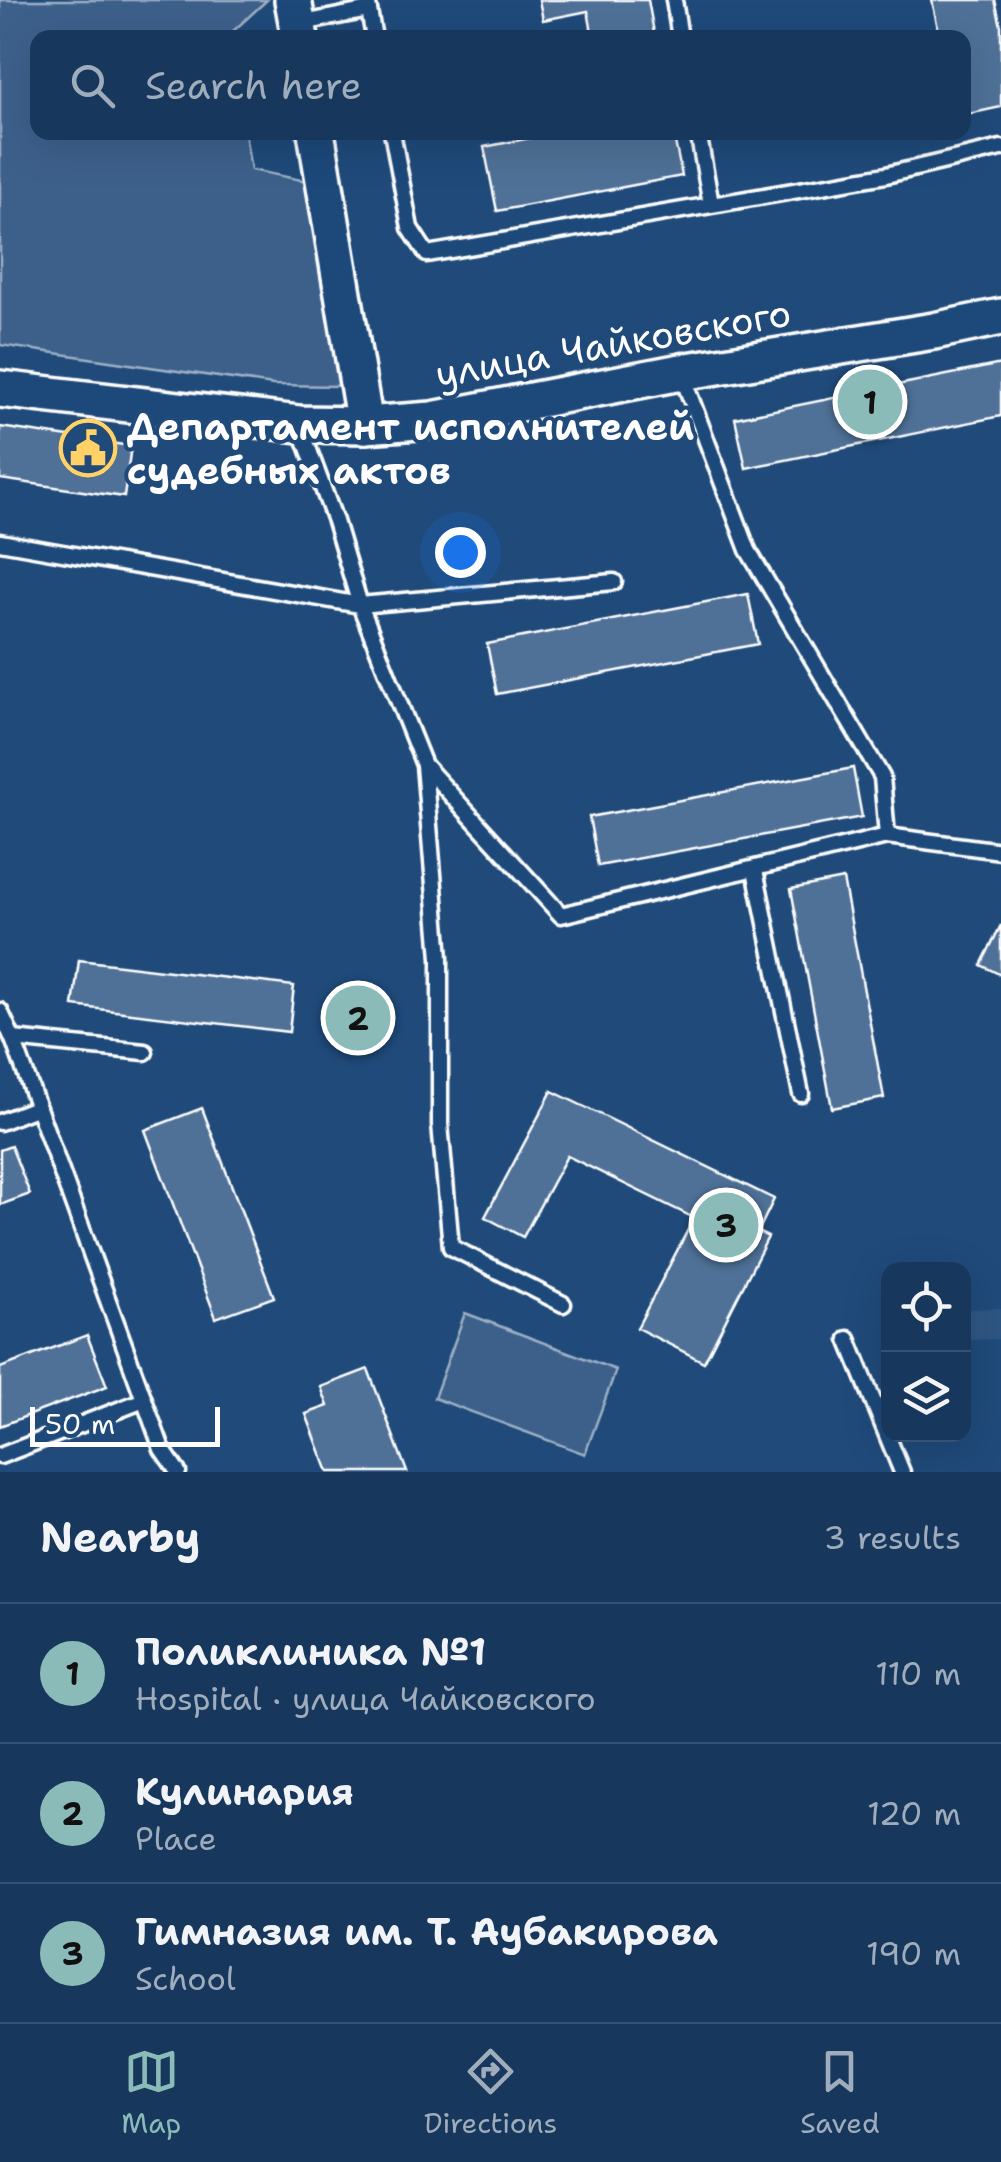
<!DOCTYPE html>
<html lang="en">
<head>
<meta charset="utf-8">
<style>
	body { margin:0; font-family:"Shantell Sans",sans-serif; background:#244365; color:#f1f3f6 }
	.controls { position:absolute; right:30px; bottom:30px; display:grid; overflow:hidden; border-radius:20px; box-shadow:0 10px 40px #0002 }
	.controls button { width:90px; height:90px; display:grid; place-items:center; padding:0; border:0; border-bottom:2px solid #365272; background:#17385c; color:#f1f3f6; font:50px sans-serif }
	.scale { position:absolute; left:30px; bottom:25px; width:190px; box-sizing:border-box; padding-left:10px; border:5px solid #fff; border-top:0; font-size:28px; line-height:35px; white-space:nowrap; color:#fff; -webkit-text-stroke:8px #1f4a7a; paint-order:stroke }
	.you { position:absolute; left:460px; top:552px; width:35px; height:35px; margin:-25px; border:8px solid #fff; border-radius:50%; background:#1a73e8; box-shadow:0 0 0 15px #1a73e833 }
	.badge { display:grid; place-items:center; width:65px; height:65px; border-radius:50%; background:#8bbbb9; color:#111; font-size:32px; font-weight:700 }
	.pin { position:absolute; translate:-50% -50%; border:5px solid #fff; box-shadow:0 2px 10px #0006 }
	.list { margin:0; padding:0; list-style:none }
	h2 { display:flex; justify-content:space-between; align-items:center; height:130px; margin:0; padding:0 40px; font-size:42px }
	h2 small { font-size:32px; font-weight:400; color:#9eacbb }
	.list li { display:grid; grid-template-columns:65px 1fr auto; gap:30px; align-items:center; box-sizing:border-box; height:140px; padding:0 40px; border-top:2px solid #365272 }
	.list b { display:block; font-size:38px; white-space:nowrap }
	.list p { margin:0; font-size:32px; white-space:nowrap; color:#9eacbb }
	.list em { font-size:32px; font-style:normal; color:#9eacbb }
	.icon { flex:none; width:55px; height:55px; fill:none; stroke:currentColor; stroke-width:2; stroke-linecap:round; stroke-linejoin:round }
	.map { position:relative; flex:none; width:1001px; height:1472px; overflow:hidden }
	.search { position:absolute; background:#17385c; box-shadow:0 10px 40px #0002; left:30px; right:30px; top:30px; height:110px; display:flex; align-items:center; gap:25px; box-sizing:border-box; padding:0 35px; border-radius:20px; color:#9eacbb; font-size:38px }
	.sheet { height:550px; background:#17385c }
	nav { display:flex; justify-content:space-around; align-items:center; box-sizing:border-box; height:140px; border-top:2px solid #365272; background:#17385c; font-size:28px; color:#9eacbb }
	nav a { display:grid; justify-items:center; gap:5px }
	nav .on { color:#8bbbb9 }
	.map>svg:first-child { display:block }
	.built { fill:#2e5683 }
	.green { fill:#3c618b; stroke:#9eb0c5; stroke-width:2.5 }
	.building { fill:#507197; stroke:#fff; stroke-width:2.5 }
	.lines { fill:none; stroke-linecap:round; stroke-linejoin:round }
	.service-casing { stroke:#fff; stroke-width:21 }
	.tertiary-casing { stroke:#fff; stroke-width:42 }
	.service { stroke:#1f4a7a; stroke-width:14 }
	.tertiary { stroke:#1f4a7a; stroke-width:35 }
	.labels { text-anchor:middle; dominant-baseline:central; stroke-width:8; stroke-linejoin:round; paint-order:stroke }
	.street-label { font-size:38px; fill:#fff; stroke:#1f4a7a }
	.poi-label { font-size:38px; font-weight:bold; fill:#fff; stroke:#1f4a7a; text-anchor:start }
</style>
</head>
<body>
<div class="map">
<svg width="1001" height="1472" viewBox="0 0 1001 1472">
	<rect width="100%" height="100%" fill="#1f4a7a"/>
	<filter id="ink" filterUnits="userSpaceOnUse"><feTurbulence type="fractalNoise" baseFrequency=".01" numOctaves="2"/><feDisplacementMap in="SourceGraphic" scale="20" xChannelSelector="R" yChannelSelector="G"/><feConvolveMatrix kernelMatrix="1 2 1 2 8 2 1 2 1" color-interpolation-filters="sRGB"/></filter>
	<g filter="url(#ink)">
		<polygon class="built" points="1001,1308 1001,1339 964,1340 964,1309"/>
		<g class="green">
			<polygon points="0,0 267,0 231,33 232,37 38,38 38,132 245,133 251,170 307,181 340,386 273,385 0,345"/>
			<polygon points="465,1313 616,1370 585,1454 434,1398"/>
		</g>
		<g class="building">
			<polygon points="539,0 648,0 655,38 593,38 588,11 543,20"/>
			<polygon points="932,0 995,0 1001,26 1001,107 964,115 964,38 940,38"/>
			<polygon points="562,132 673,132 682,176 497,211 484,147"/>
			<polygon points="1001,364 1001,416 746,468 735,418"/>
			<polygon points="0,427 131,446 124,497 0,479"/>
			<polygon points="748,594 758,644 497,694 487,644"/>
			<polygon points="853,768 862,817 598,866 589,817"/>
			<polygon points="843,879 884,1098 832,1108 791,889"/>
			<polygon points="1001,925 1001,975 981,965"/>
			<polygon points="79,960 294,986 289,1032 73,1006"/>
			<polygon points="375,994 387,1028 343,1045 329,1009"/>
			<polygon points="552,1091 774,1199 758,1232 768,1237 704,1362 637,1328 694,1218 567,1156 523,1237 485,1217"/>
			<polygon points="202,1108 274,1297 216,1318 145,1130"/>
			<polygon points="11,1146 30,1194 0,1205 0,1150"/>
			<polygon points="87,1335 107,1386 0,1426 0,1368"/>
			<polygon points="368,1369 407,1472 328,1472 306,1414 328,1406 321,1387"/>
		</g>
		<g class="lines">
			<g class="service-casing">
				<g id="service">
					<polyline points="674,0 680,38"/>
					<polyline points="369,10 374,38"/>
					<polyline points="298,24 369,10 367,0"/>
					<polyline points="392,132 410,228 427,254 886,175 1001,148"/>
					<polyline points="698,132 711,204"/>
					<polyline points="681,373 748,550 882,777 887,836 1001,851"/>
					<polyline points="300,426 335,521 360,605 424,765 440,958 440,1124 451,1247 563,1304"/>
					<polyline points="0,542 360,605 614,582"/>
					<polyline points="424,765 561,915 887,836"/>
					<polyline points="755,870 801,1094"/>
					<polyline points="0,1011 13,1039 145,1052"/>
					<polyline points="13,1039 162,1449 178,1472"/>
					<polyline points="0,1122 36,1108"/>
					<polyline points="848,1339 902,1472"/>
					<polyline points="0,1456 144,1400"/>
				</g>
			</g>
			<g class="tertiary-casing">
				<g id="tertiary">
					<polyline points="293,0 300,38"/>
					<polyline points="316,132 365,425"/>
					<polyline points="0,389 299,424 365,425 432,420 681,372 934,331 1001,317"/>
				</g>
			</g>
			<use href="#service" class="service"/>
			<use href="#tertiary" class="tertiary"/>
		</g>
	</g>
	<defs>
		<g id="civic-ring" transform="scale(2.875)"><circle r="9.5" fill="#1f4a7a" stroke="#ffd166" stroke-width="1.5"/><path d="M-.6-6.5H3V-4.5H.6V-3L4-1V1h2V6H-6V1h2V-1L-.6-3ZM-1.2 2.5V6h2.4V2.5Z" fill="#ffd166"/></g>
	</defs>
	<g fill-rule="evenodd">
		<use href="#civic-ring" x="88" y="448"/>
	</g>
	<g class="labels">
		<g class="street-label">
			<text transform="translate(613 343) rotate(-10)">улица Чайковского</text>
		</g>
		<g class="poi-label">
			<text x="127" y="426">Департамент исполнителей<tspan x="127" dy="44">судебных актов</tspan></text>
		</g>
	</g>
</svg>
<div class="controls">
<button><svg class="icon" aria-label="locate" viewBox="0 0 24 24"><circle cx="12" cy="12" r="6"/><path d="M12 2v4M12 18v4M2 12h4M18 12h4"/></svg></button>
<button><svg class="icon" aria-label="layers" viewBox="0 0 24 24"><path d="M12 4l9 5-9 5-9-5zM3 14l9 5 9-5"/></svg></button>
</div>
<div class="scale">50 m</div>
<div class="you"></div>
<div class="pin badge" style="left:870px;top:402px">1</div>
<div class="pin badge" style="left:358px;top:1018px">2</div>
<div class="pin badge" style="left:726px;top:1225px">3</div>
<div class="search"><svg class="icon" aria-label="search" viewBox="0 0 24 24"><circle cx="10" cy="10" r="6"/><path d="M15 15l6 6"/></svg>Search here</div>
</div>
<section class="sheet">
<h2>Nearby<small>3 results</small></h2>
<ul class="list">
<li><span class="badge">1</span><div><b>Поликлиника №1</b><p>Hospital · улица Чайковского</p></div><em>110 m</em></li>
<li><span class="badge">2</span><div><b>Кулинария</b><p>Place</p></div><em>120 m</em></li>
<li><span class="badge">3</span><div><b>Гимназия им. Т. Аубакирова</b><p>School</p></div><em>190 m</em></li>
</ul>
</section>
<nav>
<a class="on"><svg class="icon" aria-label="map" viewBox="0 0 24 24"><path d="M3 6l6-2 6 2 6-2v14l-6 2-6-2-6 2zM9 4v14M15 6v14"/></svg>Map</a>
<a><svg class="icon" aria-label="directions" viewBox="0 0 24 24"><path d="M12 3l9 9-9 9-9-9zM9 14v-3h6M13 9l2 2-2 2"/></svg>Directions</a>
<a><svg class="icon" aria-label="saved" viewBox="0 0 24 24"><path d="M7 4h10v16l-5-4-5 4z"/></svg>Saved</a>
</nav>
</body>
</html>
